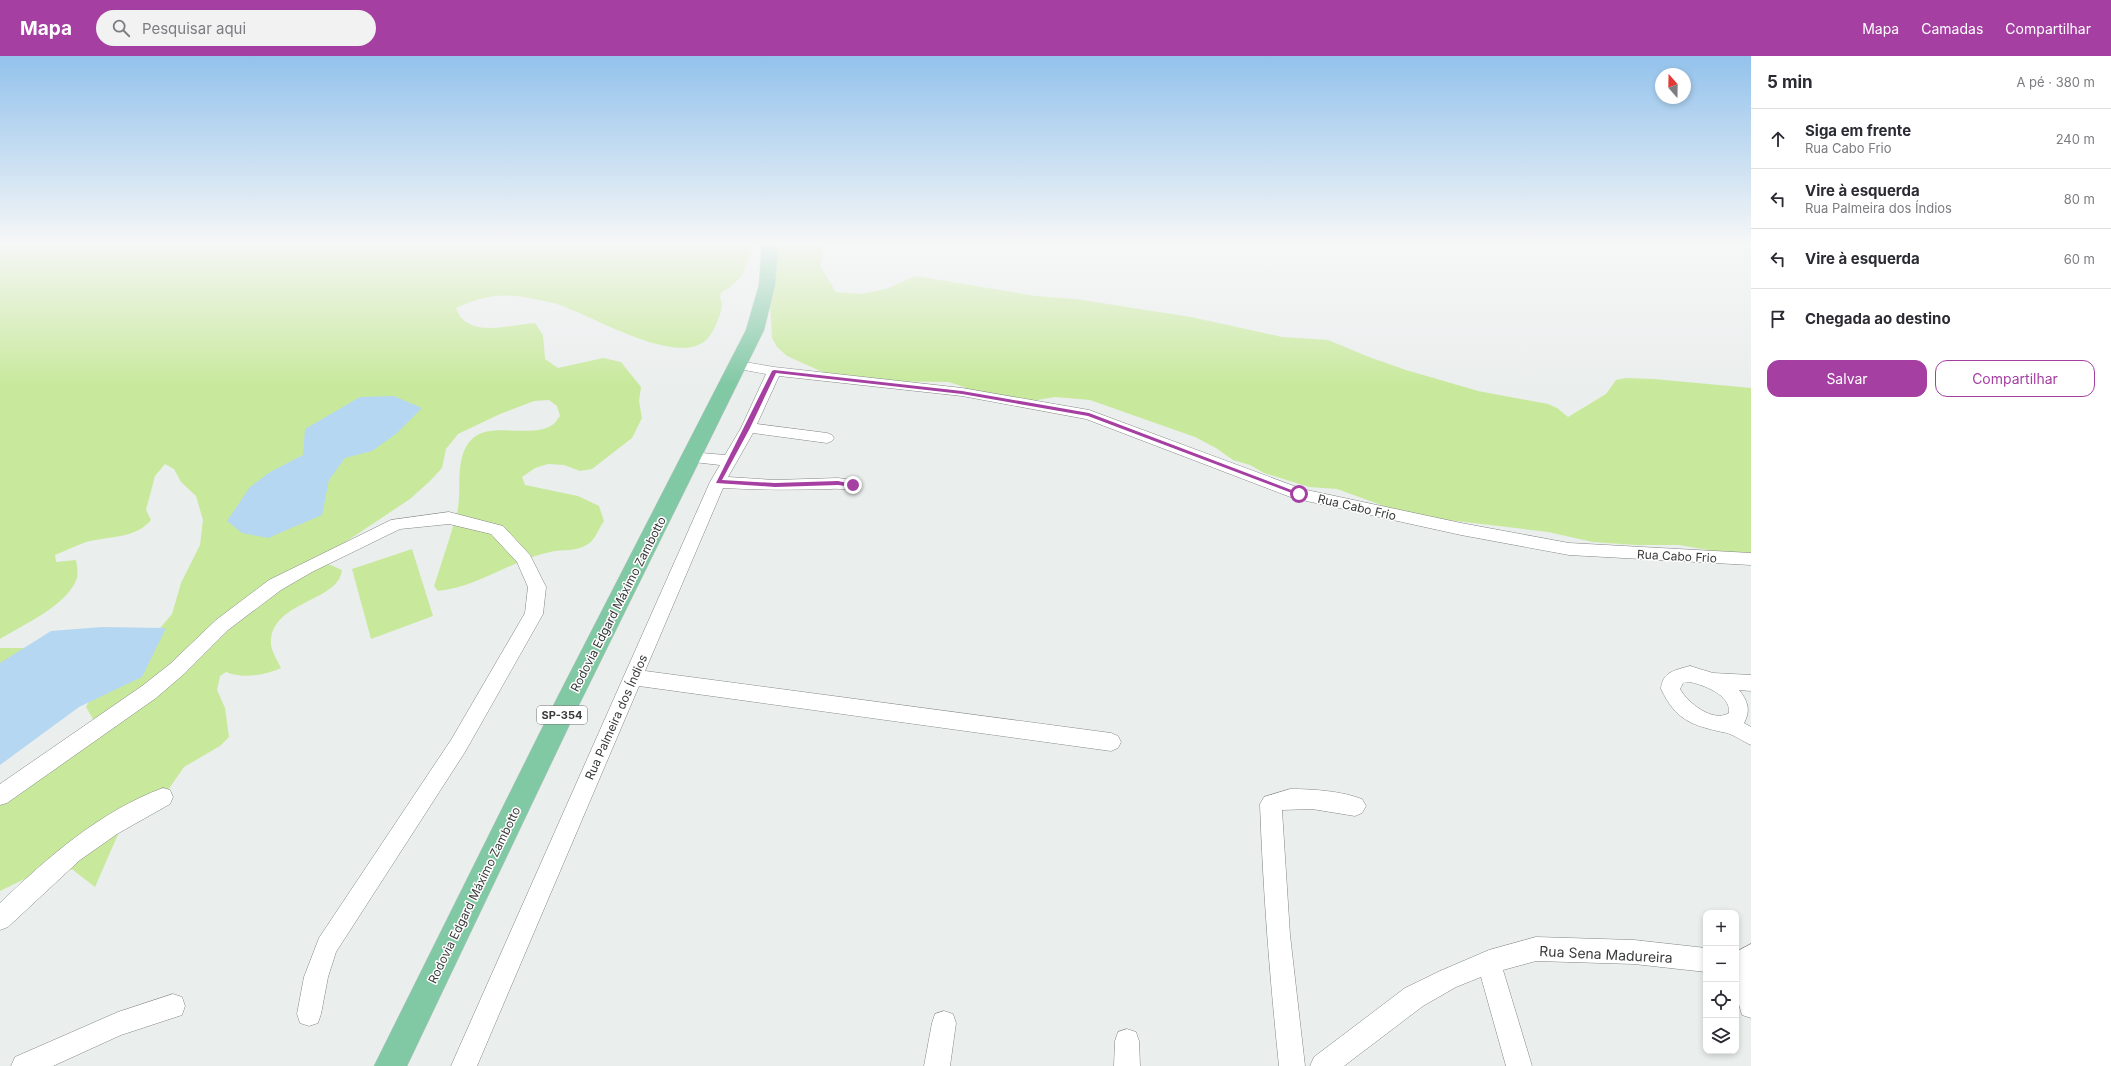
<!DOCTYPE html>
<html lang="pt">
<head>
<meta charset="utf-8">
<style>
	body { margin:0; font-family:Inter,sans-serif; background:#f2f2f3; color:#2b2b33 }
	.controls { position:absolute; right:12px; bottom:12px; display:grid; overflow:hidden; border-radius:8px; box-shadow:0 2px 6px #0003 }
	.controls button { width:36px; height:36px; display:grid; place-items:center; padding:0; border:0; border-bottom:1px solid #e1e1e2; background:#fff; color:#2b2b33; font:20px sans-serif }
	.compass { position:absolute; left:1655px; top:12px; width:36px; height:36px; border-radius:50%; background:#fff; box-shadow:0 2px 6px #0003; rotate:340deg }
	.stop { position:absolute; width:12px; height:12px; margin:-9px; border:3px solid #a53fa2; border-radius:50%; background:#fff }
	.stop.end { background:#a53fa2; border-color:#fff; box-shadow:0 1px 4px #0008 }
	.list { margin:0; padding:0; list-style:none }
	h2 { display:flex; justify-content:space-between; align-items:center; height:52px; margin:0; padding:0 16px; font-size:17px }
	h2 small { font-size:13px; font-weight:400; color:#7c7c81 }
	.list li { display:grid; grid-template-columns:26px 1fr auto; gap:12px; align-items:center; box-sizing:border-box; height:60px; padding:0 16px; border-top:1px solid #e1e1e2 }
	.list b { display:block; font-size:15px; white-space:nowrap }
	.list p { margin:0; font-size:13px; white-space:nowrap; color:#7c7c81 }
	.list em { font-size:13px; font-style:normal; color:#7c7c81 }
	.actions { display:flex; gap:8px; padding:12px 16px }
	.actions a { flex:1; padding:9px 0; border:1px solid #a53fa2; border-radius:12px; text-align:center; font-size:14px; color:#a53fa2 }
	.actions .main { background:#a53fa2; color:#fff }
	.icon { flex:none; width:22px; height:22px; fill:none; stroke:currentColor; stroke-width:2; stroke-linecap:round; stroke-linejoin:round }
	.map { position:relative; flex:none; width:1751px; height:1010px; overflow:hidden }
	header { display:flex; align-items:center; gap:24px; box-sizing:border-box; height:56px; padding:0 20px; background:#a53fa2; color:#fff }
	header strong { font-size:19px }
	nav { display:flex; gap:22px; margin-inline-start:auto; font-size:14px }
	.search { width:280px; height:36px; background:#f2f2f3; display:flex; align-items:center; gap:10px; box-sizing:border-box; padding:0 14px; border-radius:22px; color:#7c7c81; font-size:15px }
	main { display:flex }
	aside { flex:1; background:#fff }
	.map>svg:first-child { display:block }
	.green { fill:#c8e99c }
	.water { fill:#b5d7f2 }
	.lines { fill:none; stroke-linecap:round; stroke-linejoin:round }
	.minor-casing { stroke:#838686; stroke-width:1 }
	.major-casing { stroke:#c7c8c8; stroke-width:1 }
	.minor { fill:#fff; fill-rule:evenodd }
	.major { fill:#81c8a4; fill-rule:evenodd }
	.route { fill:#a53fa2 }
	.labels { text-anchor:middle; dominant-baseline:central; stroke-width:3; stroke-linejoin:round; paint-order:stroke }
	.shield { fill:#fff; stroke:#747474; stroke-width:1 }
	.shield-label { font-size:11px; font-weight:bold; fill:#383939 }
	.street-label { font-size:12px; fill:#383939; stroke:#fff }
	.near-street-label { font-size:14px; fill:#383939; stroke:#fff }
</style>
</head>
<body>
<header>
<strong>Mapa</strong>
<div class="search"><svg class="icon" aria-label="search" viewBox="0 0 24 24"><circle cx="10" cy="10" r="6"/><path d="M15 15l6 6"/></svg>Pesquisar aqui</div>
<nav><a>Mapa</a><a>Camadas</a><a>Compartilhar</a></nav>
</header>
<main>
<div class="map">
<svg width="1751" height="1010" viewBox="0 0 1751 1010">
	<rect width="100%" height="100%" fill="#eaeeed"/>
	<g class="green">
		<path d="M5,188H752C746,214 744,223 721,237C719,242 722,245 722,249C721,259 713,279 705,285C674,310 591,259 557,248C544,245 528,241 515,240C493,238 476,243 456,252C466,283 509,269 535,267L543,279L545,303L558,312L603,302L621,306L641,331L639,345L642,362L632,382L592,413L580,415L564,409L548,408L535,412L522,421L525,429L578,440L599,450L604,465C599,472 595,484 588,488C576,496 564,493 550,496C512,504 478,531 438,535L434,530C442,506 450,481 457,457C463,434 453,402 472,383C491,365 532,383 552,369C555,368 558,362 560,360L557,350L549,344L534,345L500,358L458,378L446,393L442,412L430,425L410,443L335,493L326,507L342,514C341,518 340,523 337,526C320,547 269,551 271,589C272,596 278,606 281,612C266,619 242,623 226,616L220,620L217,634L225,652L229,681L220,690L184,711L168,734L123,767L95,831L73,814L51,810L0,835V732L94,665L86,651L93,638L131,606L172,558L181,527L200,489L203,464L196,440L181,426L174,413L165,408L155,420L146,454L151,464C136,482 112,480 90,485C78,488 66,495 55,499L56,506L76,504C77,510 78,517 77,522C67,550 24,568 0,583V191Z"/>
		<polygon points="776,188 822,188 823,196 820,210 836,236 861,238 886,233 916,220 1036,240 1076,243 1191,261 1282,281 1328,284 1369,301 1406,314 1478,335 1548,348 1557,352 1568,361 1606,338 1616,324 1626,322 1654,323 1751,332 1751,499 1744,500 1679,489 1635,489 1593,486 1548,476 1431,462 1395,454 1337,433 1309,431 1264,417 1250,409 1233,404 1216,392 1195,381 1090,344 1055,341 1026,346 999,347 990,338 972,341 964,331 949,326 877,325 836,322 787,300 777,291 772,282 770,246 774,203 779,199"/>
		<polygon points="412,493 433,560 371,583 352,513"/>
		<polygon points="0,592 30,592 0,636"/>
	</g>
	<g class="water">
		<polygon points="394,340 422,352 396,378 372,395 345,402 329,424 322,459 268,482 242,477 227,465 250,431 270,416 303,399 305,373 360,341"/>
		<polygon points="102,571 166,572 142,621 79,651 0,709 0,607 51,575"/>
	</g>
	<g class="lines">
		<g class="minor-casing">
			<g id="minor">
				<path d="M739,305L774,311L962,332L1089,354L1302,433L1461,467L1569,487L1751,497V509L1569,499L1461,479L1293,442L1086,363L962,340L779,320L757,368L827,377L832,379L834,382L832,385L827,387L753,377L728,421L775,424L838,422L859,425L861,429L859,433C850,435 840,432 831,433C795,434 760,434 723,432L645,615L1111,677L1118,680L1121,686L1118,692L1111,695L639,630L477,1010H451L710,426L720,409L685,405L682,401L685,397L690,396L725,399L741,372L766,318L734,312L732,309Z"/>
				<polygon points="449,456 503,470 530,499 546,531 543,558 465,696 336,896 328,921 321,958 318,967 309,970 300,967 297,958 304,921 319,882 451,684 525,557 528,531 517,506 491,478 449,468 400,473 312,516 281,534 228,574 184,618 156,642 7,747 0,749 0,728 142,630 170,608 216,564 269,524 391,464"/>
				<path d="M1690,610L1713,617L1751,619V635L1739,634C1748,645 1751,655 1744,667L1751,671V689C1742,685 1732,677 1722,676C1691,669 1676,664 1661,633C1662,616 1675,614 1690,610ZM1690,626C1704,629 1731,639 1729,657C1713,667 1688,647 1680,633L1683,627Z"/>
				<path d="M163,732L170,734L173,741L170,748L117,778L80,804L8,871L0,874V847C47,802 100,755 163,732Z"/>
				<path d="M1290,733C1313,733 1341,735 1362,743L1366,750L1362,757L1355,760L1312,753L1282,754L1290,879L1305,1010H1279C1270,923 1263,836 1260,748L1264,741Z"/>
				<polygon points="1536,881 1634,884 1706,892 1706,916 1634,908 1536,905 1503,914 1532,1010 1506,1010 1481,921 1456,931 1423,950 1344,1010 1310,1010 1314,1001 1405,932 1440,915 1489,894"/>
				<polygon points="1751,888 1751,962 1742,959 1736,938 1736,896"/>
				<polygon points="173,938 182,941 185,950 182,959 121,979 53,1010 11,1010 15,1001 118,956"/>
				<polygon points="944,955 953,958 956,967 950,1010 924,1010 932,967 935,958"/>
				<polygon points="1127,973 1136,976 1139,985 1140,1010 1114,1010 1115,985 1118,976"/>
			</g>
		</g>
		<g class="major-casing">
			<polygon id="major" points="762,188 778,188 775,229 764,274 579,649 407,1010 374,1010 557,642 746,274 759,229"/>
		</g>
		<use href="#minor" class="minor"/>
		<use href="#major" class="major"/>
	</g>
	<linearGradient id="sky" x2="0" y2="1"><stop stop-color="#93c2ec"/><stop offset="0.57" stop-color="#f6f7f7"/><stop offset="1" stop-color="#f6f7f7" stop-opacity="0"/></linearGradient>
	<rect width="1751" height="329" fill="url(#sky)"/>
	<polygon class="route" points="774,314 962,335 1089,357 1302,438 1297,439 1088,360 962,338 776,317 750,372 722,424 775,427 838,425 856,429 853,431 838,429 775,431 716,427 772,315"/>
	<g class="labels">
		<rect class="shield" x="537" y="650" width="50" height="18" rx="3"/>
		<g class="shield-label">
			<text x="562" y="659">SP-354</text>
		</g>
		<g class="street-label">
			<text transform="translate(1357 451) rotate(13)">Rua Cabo Frio</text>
			<text transform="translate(1677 500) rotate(3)">Rua Cabo Frio</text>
			<text transform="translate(618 548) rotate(-63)">Rodovia Edgard Máximo Zambotto</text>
			<text transform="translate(616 661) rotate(-66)">Rua Palmeira dos Índios</text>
			<text transform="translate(474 839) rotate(-64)">Rodovia Edgard Máximo Zambotto</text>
		</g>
		<g class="near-street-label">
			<text transform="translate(1606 898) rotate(3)">Rua Sena Madureira</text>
		</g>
	</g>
</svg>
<div class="controls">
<button>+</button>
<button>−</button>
<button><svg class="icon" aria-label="locate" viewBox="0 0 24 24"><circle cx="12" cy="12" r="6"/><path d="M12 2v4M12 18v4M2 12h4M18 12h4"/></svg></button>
<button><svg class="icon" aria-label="layers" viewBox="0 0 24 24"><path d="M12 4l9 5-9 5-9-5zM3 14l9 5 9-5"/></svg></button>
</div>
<svg class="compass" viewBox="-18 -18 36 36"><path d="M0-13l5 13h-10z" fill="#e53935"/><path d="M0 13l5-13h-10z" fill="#7c7c81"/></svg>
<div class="stop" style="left:1299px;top:438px"></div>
<div class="stop end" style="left:853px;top:429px"></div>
</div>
<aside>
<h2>5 min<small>A pé · 380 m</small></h2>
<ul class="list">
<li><svg class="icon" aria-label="ahead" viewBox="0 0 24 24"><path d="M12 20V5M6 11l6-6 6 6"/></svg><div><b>Siga em frente</b><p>Rua Cabo Frio</p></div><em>240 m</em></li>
<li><svg class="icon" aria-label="left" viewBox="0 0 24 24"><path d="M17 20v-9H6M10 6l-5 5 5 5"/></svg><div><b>Vire à esquerda</b><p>Rua Palmeira dos Índios</p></div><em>80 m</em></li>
<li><svg class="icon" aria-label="left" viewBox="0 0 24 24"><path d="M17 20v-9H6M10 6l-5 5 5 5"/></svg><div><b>Vire à esquerda</b></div><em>60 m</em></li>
<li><svg class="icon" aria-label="arrive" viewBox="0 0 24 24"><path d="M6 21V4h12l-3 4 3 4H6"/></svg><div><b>Chegada ao destino</b></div></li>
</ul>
<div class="actions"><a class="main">Salvar</a><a>Compartilhar</a></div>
</aside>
</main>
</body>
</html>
